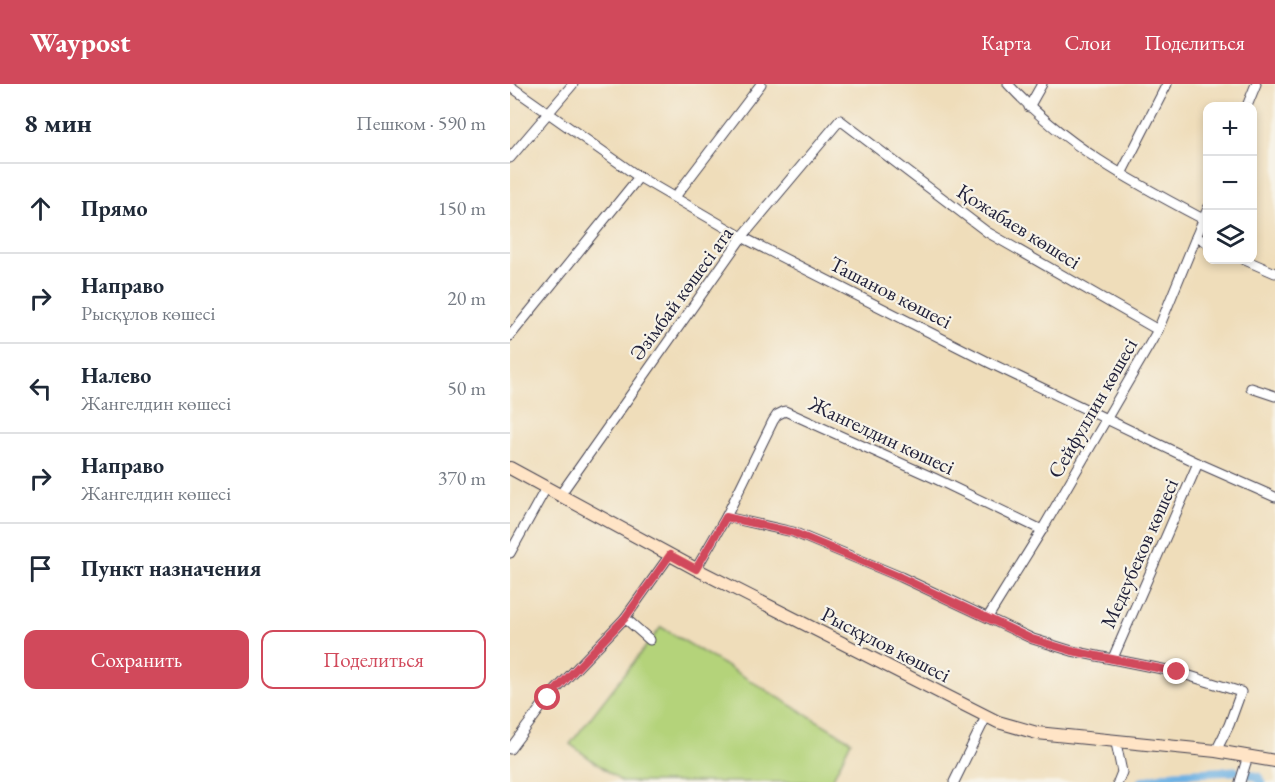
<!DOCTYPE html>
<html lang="ru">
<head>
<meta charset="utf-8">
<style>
	body { margin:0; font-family:"EB Garamond",serif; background:#f2f2f3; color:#1f2937 }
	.controls { position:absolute; right:18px; top:18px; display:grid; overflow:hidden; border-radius:12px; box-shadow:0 3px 9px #0003 }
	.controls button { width:54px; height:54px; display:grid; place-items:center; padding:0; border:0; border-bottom:2px solid #e0e1e3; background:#fff; color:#1f2937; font:30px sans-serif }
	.stop { position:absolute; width:18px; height:18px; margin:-14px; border:4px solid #d1495b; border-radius:50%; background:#fff }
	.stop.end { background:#d1495b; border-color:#fff; box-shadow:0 2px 6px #0008 }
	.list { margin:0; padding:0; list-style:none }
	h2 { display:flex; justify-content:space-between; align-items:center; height:78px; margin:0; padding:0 24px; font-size:26px }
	h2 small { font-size:20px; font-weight:400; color:#747a83 }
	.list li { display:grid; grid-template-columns:39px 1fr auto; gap:18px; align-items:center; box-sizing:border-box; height:90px; padding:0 24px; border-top:2px solid #e0e1e3 }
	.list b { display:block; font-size:22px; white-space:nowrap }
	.list p { margin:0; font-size:20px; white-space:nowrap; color:#747a83 }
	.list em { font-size:20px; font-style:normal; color:#747a83 }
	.actions { display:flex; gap:12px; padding:18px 24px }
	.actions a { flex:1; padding:14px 0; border:2px solid #d1495b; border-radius:12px; text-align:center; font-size:21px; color:#d1495b }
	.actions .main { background:#d1495b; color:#fff }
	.icon { flex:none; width:33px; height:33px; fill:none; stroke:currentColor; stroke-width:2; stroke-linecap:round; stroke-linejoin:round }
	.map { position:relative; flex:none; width:765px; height:698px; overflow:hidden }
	header { display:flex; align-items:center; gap:36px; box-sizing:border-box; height:84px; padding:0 30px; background:#d1495b; color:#fff }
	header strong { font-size:28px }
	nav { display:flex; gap:33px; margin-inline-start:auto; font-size:21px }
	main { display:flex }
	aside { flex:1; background:#fff }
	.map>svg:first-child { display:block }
	.pitch { fill:#b4d37a; stroke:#6b7a5a; stroke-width:1.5 }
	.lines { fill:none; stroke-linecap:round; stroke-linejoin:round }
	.canal { stroke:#6db1e3; stroke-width:9 }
	.street-casing { stroke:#413e4e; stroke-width:11 }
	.secondary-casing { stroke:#413e4e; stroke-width:14 }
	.street { stroke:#fff; stroke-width:9 }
	.secondary { stroke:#ffe4c6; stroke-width:12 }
	.route { stroke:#d1495b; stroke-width:8 }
	.labels { text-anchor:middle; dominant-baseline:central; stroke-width:4.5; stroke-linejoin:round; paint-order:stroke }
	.street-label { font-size:21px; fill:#22223b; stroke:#f7f3e8 }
</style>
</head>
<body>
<header>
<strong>Waypost</strong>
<nav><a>Карта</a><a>Слои</a><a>Поделиться</a></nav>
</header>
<main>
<aside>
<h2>8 мин<small>Пешком · 590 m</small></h2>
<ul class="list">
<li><svg class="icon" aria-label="ahead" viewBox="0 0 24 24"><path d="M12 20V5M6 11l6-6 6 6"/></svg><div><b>Прямо</b></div><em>150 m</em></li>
<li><svg class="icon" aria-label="right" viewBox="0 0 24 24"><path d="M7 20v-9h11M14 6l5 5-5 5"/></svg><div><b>Направо</b><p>Рысқұлов көшесі</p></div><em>20 m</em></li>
<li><svg class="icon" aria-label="left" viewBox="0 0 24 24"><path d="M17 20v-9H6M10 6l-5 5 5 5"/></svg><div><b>Налево</b><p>Жангелдин көшесі</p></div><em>50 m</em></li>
<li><svg class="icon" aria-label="right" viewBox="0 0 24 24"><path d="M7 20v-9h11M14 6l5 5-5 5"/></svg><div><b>Направо</b><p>Жангелдин көшесі</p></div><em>370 m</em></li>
<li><svg class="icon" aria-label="arrive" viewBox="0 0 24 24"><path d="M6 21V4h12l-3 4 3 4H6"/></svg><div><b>Пункт назначения</b></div></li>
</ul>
<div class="actions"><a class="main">Сохранить</a><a>Поделиться</a></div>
</aside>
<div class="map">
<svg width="765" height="698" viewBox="0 0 765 698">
	<rect width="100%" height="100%" fill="#f7f3e8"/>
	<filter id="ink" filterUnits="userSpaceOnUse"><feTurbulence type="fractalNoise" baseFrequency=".0167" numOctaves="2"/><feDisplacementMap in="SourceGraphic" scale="12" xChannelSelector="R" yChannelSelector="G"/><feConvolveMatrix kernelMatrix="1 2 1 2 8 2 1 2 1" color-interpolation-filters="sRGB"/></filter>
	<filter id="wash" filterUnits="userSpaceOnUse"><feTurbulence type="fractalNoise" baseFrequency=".008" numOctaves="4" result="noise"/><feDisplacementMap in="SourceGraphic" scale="24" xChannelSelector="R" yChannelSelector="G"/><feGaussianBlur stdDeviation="1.35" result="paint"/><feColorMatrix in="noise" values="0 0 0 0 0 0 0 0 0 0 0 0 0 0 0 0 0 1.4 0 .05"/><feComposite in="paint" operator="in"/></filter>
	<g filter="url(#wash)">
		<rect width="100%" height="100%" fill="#efddba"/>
		<polygon class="pitch" points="151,543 341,657 321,698 112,698 60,660"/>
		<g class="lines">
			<g class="canal">
				<polyline points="739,690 748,693 752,698"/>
				<polyline points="631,698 664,690 725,687"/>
			</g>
		</g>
	</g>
	<g filter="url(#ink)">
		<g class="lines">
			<g class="street-casing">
				<g id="street">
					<path d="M498,0C555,62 619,96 693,135"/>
					<polyline points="0,2 129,93 232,153 480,279 688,379 765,413"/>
					<polyline points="737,22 746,0"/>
					<polyline points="519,23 532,0"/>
					<polyline points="0,74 63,0"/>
					<polyline points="611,90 657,0"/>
					<polyline points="165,113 251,0"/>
					<polyline points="686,153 698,159"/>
					<polyline points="735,176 765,189"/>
					<polyline points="0,252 129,93"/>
					<polyline points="741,304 765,312"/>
					<polyline points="50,411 232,153 330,36 477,148 648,246"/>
					<polyline points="216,433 283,448 391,493 523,555 562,567 667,588 731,608 719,641 706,667"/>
					<polyline points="0,469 36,404"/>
					<polyline points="186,485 216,433 263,337 267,331 275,327 424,394 532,446"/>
					<polyline points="478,533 532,446 648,246 698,124"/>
					<polyline points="115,534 140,556"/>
					<polyline points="603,574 688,379"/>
					<polyline points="606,659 612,688 608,698"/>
					<polyline points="0,665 38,614 115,534 160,471"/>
					<polyline points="444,698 476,633"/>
					<polyline points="730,698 738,672"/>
				</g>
			</g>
			<g class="secondary-casing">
				<polyline id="secondary" points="0,384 186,485 488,638 527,649 706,667 765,677"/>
			</g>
			<use href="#street" class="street"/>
			<use href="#secondary" class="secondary"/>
		</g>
	</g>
	<g class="lines" filter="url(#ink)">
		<polyline class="route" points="38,614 115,534 160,471 186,485 216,433 282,448 390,493 522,555 562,567 667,588"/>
	</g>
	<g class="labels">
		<g class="street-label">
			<text transform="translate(509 142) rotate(32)">Қожабаев көшесі</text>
			<text transform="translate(381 208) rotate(27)">Ташанов көшесі</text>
			<text transform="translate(171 209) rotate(-54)">Әзімбай көшесі ата</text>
			<text transform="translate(582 324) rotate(-60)">Сейфуллин көшесі</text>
			<text transform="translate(372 351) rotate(25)">Жангелдин көшесі</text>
			<text transform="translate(629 469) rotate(-66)">Медеубеков көшесі</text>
			<text transform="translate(376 560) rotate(27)">Рысқұлов көшесі</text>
		</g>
	</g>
</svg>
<div class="controls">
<button>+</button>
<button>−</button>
<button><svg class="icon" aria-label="layers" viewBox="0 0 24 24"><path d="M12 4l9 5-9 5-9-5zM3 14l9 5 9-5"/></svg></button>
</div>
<div class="stop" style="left:38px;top:614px"></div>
<div class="stop end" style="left:667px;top:588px"></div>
</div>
</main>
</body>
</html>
